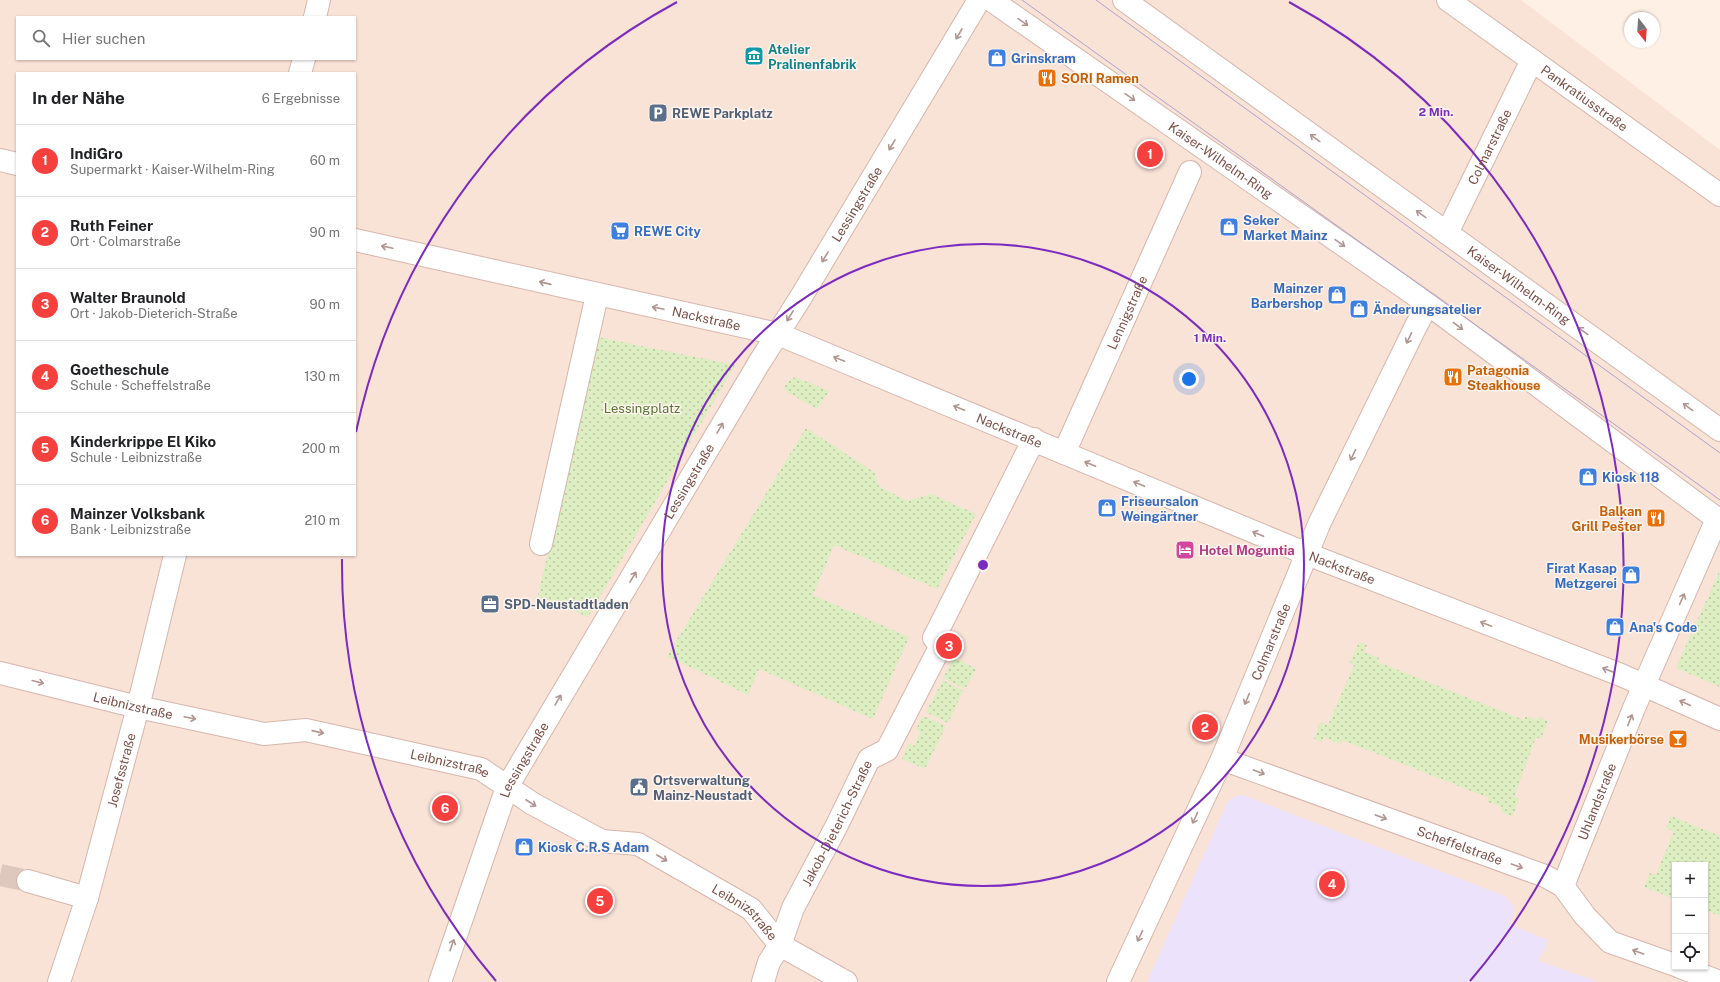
<!DOCTYPE html>
<html lang="de">
<head>
<meta charset="utf-8">
<style>
	body { margin:0; font-family:"Public Sans",sans-serif; background:#f6f6f6; color:#202124 }
	.controls { position:absolute; right:12px; bottom:12px; display:grid; overflow:hidden; border-radius:0px; box-shadow:0 1px 3px #0004 }
	.controls button { width:36px; height:36px; display:grid; place-items:center; padding:0; border:0; border-bottom:1px solid #e0e0e0; background:#fff; color:#202124; font:20px sans-serif }
	.compass { position:absolute; left:1624px; top:12px; width:36px; height:36px; border-radius:50%; background:#fff; box-shadow:0 1px 3px #0004; rotate:163deg }
	.you { position:absolute; left:1189px; top:379px; width:14px; height:14px; margin:-10px; border:3px solid #fff; border-radius:50%; background:#1a73e8; box-shadow:0 0 0 6px #1a73e833 }
	.badge { display:grid; place-items:center; width:26px; height:26px; border-radius:50%; background:#f5403e; color:#fff; font-size:13px; font-weight:700 }
	.pin { position:absolute; translate:-50% -50%; border:2px solid #fff; box-shadow:0 1px 4px #0006 }
	.list { margin:0; padding:0; list-style:none }
	h2 { display:flex; justify-content:space-between; align-items:center; height:52px; margin:0; padding:0 16px; font-size:17px }
	h2 small { font-size:13px; font-weight:400; color:#757577 }
	.list li { display:grid; grid-template-columns:26px 1fr auto; gap:12px; align-items:center; box-sizing:border-box; height:72px; padding:0 16px; border-top:1px solid #e0e0e0 }
	.list b { display:block; font-size:15px; white-space:nowrap }
	.list p { margin:0; font-size:13px; white-space:nowrap; color:#757577 }
	.list em { font-size:13px; font-style:normal; color:#757577 }
	.icon { flex:none; width:22px; height:22px; fill:none; stroke:currentColor; stroke-width:2; stroke-linecap:round; stroke-linejoin:round }
	.map { position:relative; flex:none; width:1720px; height:982px; overflow:hidden }
	.search { position:absolute; background:#fff; box-shadow:0 1px 3px #0004; left:16px; top:16px; width:340px; height:44px; display:flex; align-items:center; gap:10px; box-sizing:border-box; padding:0 14px; border-radius:0px; color:#757577; font-size:15px }
	.panel { position:absolute; background:#fff; box-shadow:0 1px 3px #0004; left:16px; top:72px; width:340px; height:484px; border-radius:0px }
	.map>svg:first-child { display:block }
	.residential { fill:#f9e2d6; fill-rule:evenodd }
	.education { fill:#ede2fb }
	.park { fill:url(#park-dots) }
	.lines { fill:none; stroke-linecap:round; stroke-linejoin:round }
	.minor-tunnel { stroke:#dec8be; stroke-width:22; stroke-dasharray:22 11; stroke-linecap:butt }
	.minor-casing { stroke:#d5b6ad; stroke-width:24 }
	.tertiary-casing { stroke:#d5b6ad; stroke-width:24 }
	.minor { stroke:#fff; stroke-width:22 }
	.tertiary { stroke:#fff; stroke-width:22 }
	.tram { stroke:#afa2cb; stroke-width:1 }
	.oneway { stroke:#b09591 }
	.ring { fill:none; stroke:#7b2cbf; stroke-width:2 }
	.labels { text-anchor:middle; dominant-baseline:central; stroke-width:3; stroke-linejoin:round; paint-order:stroke }
	.culture-label { font-size:13px; font-weight:bold; fill:#0d838f; stroke:#fff5ee; text-anchor:start }
	.shop-label { font-size:13px; font-weight:bold; fill:#366cbe; stroke:#fff5ee; text-anchor:start }
	.food-label { font-size:13px; font-weight:bold; fill:#c56008; stroke:#fff5ee; text-anchor:start }
	.street-label { font-size:13px; fill:#7b4f47; stroke:#fff5ee }
	.service-label { font-size:13px; font-weight:bold; fill:#4e5e75; stroke:#fff5ee; text-anchor:start }
	.park-label { font-size:13px; fill:#577638; stroke:#fff5ee }
	.hotel-label { font-size:13px; font-weight:bold; fill:#b23c85; stroke:#fff5ee; text-anchor:start }
	.centre { fill:#7b2cbf; stroke:#fff5ee; stroke-width:2 }
	.ring-label { font-size:12px; text-anchor:middle; font-weight:bold; fill:#7b2cbf; stroke:#fff5ee; stroke-width:3; stroke-linejoin:round; paint-order:stroke }
</style>
</head>
<body>
<div class="map">
<svg width="1720" height="982" viewBox="0 0 1720 982">
	<defs>
		<pattern id="park-dots" width="8" height="8" patternUnits="userSpaceOnUse"><rect width="8" height="8" fill="#ddeec2"/><path d="M2 2h.1M6 6h.1" fill="none" stroke="#b8c39f" stroke-width="1.8" stroke-linecap="round"/></pattern>
	</defs>
	<rect width="100%" height="100%" fill="#fff0e6"/>
	<path class="residential" d="M0,0H1521L1720,150V982H0ZM17,17H355V59H17ZM17,73H355V555H17ZM1675,865H1705V967H1675Z"/>
	<polygon class="education" points="1243,795 1505,896 1513,906 1514,913 1509,924 1548,940 1539,961 1598,982 1147,982 1228,801 1237,796"/>
	<g class="park">
		<polygon points="597,337 735,365 588,617 538,596"/>
		<polygon points="795,377 829,391 817,409 784,390 786,383"/>
		<polygon points="806,428 874,472 879,486 907,501 931,494 976,514 937,589 834,545 813,595 909,637 873,719 759,669 748,695 667,656"/>
		<polygon points="1720,570 1720,687 1676,668"/>
		<polygon points="1359,642 1367,645 1364,652 1379,658 1378,662 1524,720 1526,716 1537,720 1538,717 1548,721 1541,739 1536,737 1514,797 1519,799 1512,817 1501,812 1502,807 1488,802 1489,798 1342,740 1340,744 1324,737 1322,742 1314,739 1320,722 1328,725 1354,665 1350,663"/>
		<polygon points="956,658 976,669 965,689 943,678 953,660"/>
		<polygon points="943,680 963,691 948,723 926,712"/>
		<polygon points="923,716 946,726 925,769 902,759 909,743 914,746 921,732 916,729"/>
		<polygon points="1671,816 1720,836 1720,916 1705,910 1705,865 1675,865 1675,899 1644,887 1650,873 1656,875 1674,831 1666,828"/>
	</g>
	<g class="lines">
		<polyline class="minor-tunnel" points="0,875 28,881"/>
		<g class="minor-casing">
			<g id="minor">
				<path id="s1" d="M1448,0L1720,195"/>
				<polyline points="315,17 319,0"/>
				<polyline points="300,73 304,59"/>
				<polyline points="0,160 17,164"/>
				<path id="s2" d="M1447,233L1532,60"/>
				<path id="s3" d="M355,240L778,334L1307,554L1621,675L1720,719"/>
				<path id="s4" d="M1064,453L1190,172"/>
				<polyline points="541,544 597,295"/>
				<path id="s5" d="M0,673L138,707L264,734L306,730L481,769L533,804L602,841L638,844L751,909L780,945L846,982"/>
				<path id="s6" d="M1222,759L1545,876L1563,886L1585,916L1610,942L1675,965"/>
				<polyline points="28,881 87,898"/>
				<path id="s7" d="M1563,886L1634,708L1717,519"/>
				<polyline points="1680,967 1720,982"/>
				<path id="s8" d="M59,982L87,898L138,707L175,555"/>
				<path id="s9" d="M440,982L507,787L759,363L801,297L979,0"/>
				<path id="s10" d="M763,982L769,962L780,945L793,908L836,827L869,759L887,750L938,651L939,643L934,638L1034,439"/>
				<path id="s11" d="M1118,982L1222,759L1320,522L1416,326L1428,304"/>
			</g>
		</g>
		<g class="tertiary-casing">
			<g id="tertiary">
				<path id="s12" d="M991,0L1428,304L1720,521"/>
				<path id="s13" d="M1124,0L1720,430"/>
			</g>
		</g>
		<use href="#minor" class="minor"/>
		<use href="#tertiary" class="tertiary"/>
		<g class="tram">
			<polyline points="1022,0 1720,500"/>
			<polyline points="1096,0 1720,453"/>
		</g>
	</g>
	<defs><path id="oneway-shaft" d="M-6 0H5M1.5-3L5.5 0L1.5 3" fill="none" stroke-width="1.6" stroke-linecap="round" stroke-linejoin="round"/></defs>
	<g class="oneway">
		<use href="#oneway-shaft" transform="translate(1023 22) rotate(35)"/>
		<use href="#oneway-shaft" transform="translate(959 34) rotate(121)"/>
		<use href="#oneway-shaft" transform="translate(1130 97) rotate(35)"/>
		<use href="#oneway-shaft" transform="translate(1315 138) rotate(-144)"/>
		<use href="#oneway-shaft" transform="translate(892 145) rotate(121)"/>
		<use href="#oneway-shaft" transform="translate(1421 214) rotate(-144)"/>
		<use href="#oneway-shaft" transform="translate(1340 243) rotate(35)"/>
		<use href="#oneway-shaft" transform="translate(387 247) rotate(-168)"/>
		<use href="#oneway-shaft" transform="translate(825 257) rotate(121)"/>
		<use href="#oneway-shaft" transform="translate(545 283) rotate(-167)"/>
		<use href="#oneway-shaft" transform="translate(658 308) rotate(-168)"/>
		<use href="#oneway-shaft" transform="translate(790 316) rotate(122)"/>
		<use href="#oneway-shaft" transform="translate(1458 326) rotate(37)"/>
		<use href="#oneway-shaft" transform="translate(1583 331) rotate(-144)"/>
		<use href="#oneway-shaft" transform="translate(1409 338) rotate(116)"/>
		<use href="#oneway-shaft" transform="translate(839 359) rotate(-158)"/>
		<use href="#oneway-shaft" transform="translate(1688 407) rotate(-144)"/>
		<use href="#oneway-shaft" transform="translate(959 408) rotate(-158)"/>
		<use href="#oneway-shaft" transform="translate(720 428) rotate(-60)"/>
		<use href="#oneway-shaft" transform="translate(1353 455) rotate(116)"/>
		<use href="#oneway-shaft" transform="translate(1090 464) rotate(-157)"/>
		<use href="#oneway-shaft" transform="translate(1139 484) rotate(-157)"/>
		<use href="#oneway-shaft" transform="translate(1258 534) rotate(-157)"/>
		<use href="#oneway-shaft" transform="translate(633 577) rotate(-59)"/>
		<use href="#oneway-shaft" transform="translate(1682 599) rotate(-66)"/>
		<use href="#oneway-shaft" transform="translate(1486 624) rotate(-159)"/>
		<use href="#oneway-shaft" transform="translate(1608 670) rotate(-159)"/>
		<use href="#oneway-shaft" transform="translate(38 682) rotate(14)"/>
		<use href="#oneway-shaft" transform="translate(1247 699) rotate(113)"/>
		<use href="#oneway-shaft" transform="translate(558 700) rotate(-59)"/>
		<use href="#oneway-shaft" transform="translate(1685 703) rotate(-156)"/>
		<use href="#oneway-shaft" transform="translate(190 718) rotate(12)"/>
		<use href="#oneway-shaft" transform="translate(1630 720) rotate(-68)"/>
		<use href="#oneway-shaft" transform="translate(318 732) rotate(13)"/>
		<use href="#oneway-shaft" transform="translate(1259 772) rotate(20)"/>
		<use href="#oneway-shaft" transform="translate(531 803) rotate(33)"/>
		<use href="#oneway-shaft" transform="translate(1381 817) rotate(20)"/>
		<use href="#oneway-shaft" transform="translate(1195 818) rotate(115)"/>
		<use href="#oneway-shaft" transform="translate(662 858) rotate(30)"/>
		<use href="#oneway-shaft" transform="translate(1517 866) rotate(20)"/>
		<use href="#oneway-shaft" transform="translate(1140 936) rotate(115)"/>
		<use href="#oneway-shaft" transform="translate(452 945) rotate(-71)"/>
		<use href="#oneway-shaft" transform="translate(1638 952) rotate(-160)"/>
	</g>
	<g class="ring">
		<circle cx="983" cy="565" r="321"/>
		<path d="M496 981A641 641 0 0 1 342 559M356 432A641 641 0 0 1 677 2M1289 2A641 641 0 0 1 1470 981"/>
	</g>
	<defs>
		<g id="museum-square" transform="scale(1)"><rect x="-9" y="-9" width="18" height="18" rx="4" fill="#0f9aa8" stroke="#fff5ee"/><path d="M0-6L6-3V-2H-6V-3ZM-5-1h2V3h-2ZM-1-1h2V3h-2ZM3-1h2V3H3ZM-6 4H6V6H-6Z" fill="#fff"/></g>
		<g id="shop-square" transform="scale(1)"><rect x="-9" y="-9" width="18" height="18" rx="4" fill="#3f7fe0" stroke="#fff5ee"/><path d="M-5-2.5h2.3a2.7 3.5 0 0 1 5.4 0H5L5.5 6h-11ZM-1.5-2.5h3a1.5 2.3 0 0 0-3 0Z" fill="#fff"/></g>
		<g id="restaurant-square" transform="scale(1)"><rect x="-9" y="-9" width="18" height="18" rx="4" fill="#e8710a" stroke="#fff5ee"/><path d="M-5-6h1v4h1v-4h1v4h1v-4h1v5L-1.5 .5V6h-2V.5L-5-1ZM5-6V6H3V1.5H1.5Q1.5-4 5-6Z" fill="#fff"/></g>
		<g id="parking-square" transform="scale(1)"><rect x="-9" y="-9" width="18" height="18" rx="4" fill="#5c6f8a" stroke="#fff5ee"/><path d="M-3.5-5.5H1a3.5 3.5 0 0 1 0 7H-1V5.5H-3.5ZM-1-3.4V-.6H.8a1.4 1.4 0 0 0 0-2.8Z" fill="#fff"/></g>
		<g id="supermarket-square" transform="scale(1)"><rect x="-9" y="-9" width="18" height="18" rx="4" fill="#3f7fe0" stroke="#fff5ee"/><path d="M-6-5.5h2.5l.6 2H6L4.5 2H-2.5L-4.4-4H-6ZM-1.5 3.2a1.3 1.3 0 1 0 .1 0ZM3 3.2a1.3 1.3 0 1 0 .1 0Z" fill="#fff"/></g>
		<g id="hotel-square" transform="scale(1)"><rect x="-9" y="-9" width="18" height="18" rx="4" fill="#d1479c" stroke="#fff5ee"/><path d="M-6-4.5h1.5V1H6V5H4.5V3h-9V5H-6ZM-4 0a1.8 1.8 0 1 1 3.6 0ZM.5 0V-2.5h3Q6-2.5 6 0Z" fill="#fff"/></g>
		<g id="office-square" transform="scale(1)"><rect x="-9" y="-9" width="18" height="18" rx="4" fill="#5c6f8a" stroke="#fff5ee"/><path d="M-6-3h4V-5.5h4V-3h4V5H-6ZM-1-4.5V-3h2v-1.5ZM-6 0V1H6V0Z" fill="#fff"/></g>
		<g id="bar-square" transform="scale(1)"><rect x="-9" y="-9" width="18" height="18" rx="4" fill="#e8710a" stroke="#fff5ee"/><path d="M-6-5H6L.8 .8V4.5H3.5V6h-7V4.5H-.8V.8Z" fill="#fff"/></g>
		<g id="civic-square" transform="scale(1)"><rect x="-9" y="-9" width="18" height="18" rx="4" fill="#5c6f8a" stroke="#fff5ee"/><path d="M-.6-6.5H3V-4.5H.6V-3L4-1V1h2V6H-6V1h2V-1L-.6-3ZM-1.2 2.5V6h2.4V2.5Z" fill="#fff"/></g>
	</defs>
	<g fill-rule="evenodd">
		<use href="#museum-square" x="754" y="56"/>
		<use href="#shop-square" x="997" y="58"/>
		<use href="#restaurant-square" x="1047" y="78"/>
		<use href="#parking-square" x="658" y="113"/>
		<use href="#shop-square" x="1229" y="227"/>
		<use href="#supermarket-square" x="620" y="231"/>
		<use href="#shop-square" x="1337" y="295"/>
		<use href="#shop-square" x="1359" y="309"/>
		<use href="#restaurant-square" x="1453" y="377"/>
		<use href="#shop-square" x="1588" y="477"/>
		<use href="#shop-square" x="1107" y="508"/>
		<use href="#restaurant-square" x="1656" y="518"/>
		<use href="#hotel-square" x="1185" y="550"/>
		<use href="#shop-square" x="1631" y="575"/>
		<use href="#office-square" x="490" y="604"/>
		<use href="#shop-square" x="1615" y="627"/>
		<use href="#bar-square" x="1678" y="739"/>
		<use href="#civic-square" x="639" y="787"/>
		<use href="#shop-square" x="524" y="847"/>
	</g>
	<g class="labels">
		<g class="culture-label">
			<text x="768" y="49">Atelier<tspan x="768" dy="15">Pralinenfabrik</tspan></text>
		</g>
		<g class="shop-label">
			<text x="1011" y="58">Grinskram</text>
			<text x="1243" y="220">Seker<tspan x="1243" dy="15">Market Mainz</tspan></text>
			<text x="634" y="231">REWE City</text>
			<text x="1323" y="288" text-anchor="end">Mainzer<tspan x="1323" dy="15">Barbershop</tspan></text>
			<text x="1373" y="309">Änderungsatelier</text>
			<text x="1602" y="477">Kiosk 118</text>
			<text x="1121" y="501">Friseursalon<tspan x="1121" dy="15">Weingärtner</tspan></text>
			<text x="1617" y="568" text-anchor="end">Firat Kasap<tspan x="1617" dy="15">Metzgerei</tspan></text>
			<text x="1629" y="627">Ana's Code</text>
			<text x="538" y="847">Kiosk C.R.S Adam</text>
		</g>
		<g class="food-label">
			<text x="1061" y="78">SORI Ramen</text>
			<text x="1467" y="370">Patagonia<tspan x="1467" dy="15">Steakhouse</tspan></text>
			<text x="1642" y="511" text-anchor="end">Balkan<tspan x="1642" dy="15">Grill Pešter</tspan></text>
			<text x="1664" y="739" text-anchor="end">Musikerbörse</text>
		</g>
		<g class="street-label">
			<text stroke="none"><textPath href="#s1" startOffset="168">Pankratiusstraße</textPath></text>
			<text stroke="none"><textPath href="#s2" startOffset="96">Colmarstraße</textPath></text>
			<text stroke="none"><textPath href="#s12" startOffset="280">Kaiser-Wilhelm-Ring</textPath></text>
			<text stroke="none"><textPath href="#s9" startOffset="886">Lessingstraße</textPath></text>
			<text stroke="none"><textPath href="#s13" startOffset="487">Kaiser-Wilhelm-Ring</textPath></text>
			<text stroke="none"><textPath href="#s4" startOffset="154">Lennigstraße</textPath></text>
			<text stroke="none"><textPath href="#s3" startOffset="360">Nackstraße</textPath></text>
			<text stroke="none"><textPath href="#s3" startOffset="684">Nackstraße</textPath></text>
			<text stroke="none"><textPath href="#s9" startOffset="562">Lessingstraße</textPath></text>
			<text stroke="none"><textPath href="#s3" startOffset="1044">Nackstraße</textPath></text>
			<text stroke="none"><textPath href="#s11" startOffset="373">Colmarstraße</textPath></text>
			<text stroke="none"><textPath href="#s5" startOffset="137">Leibnizstraße</textPath></text>
			<text stroke="none"><textPath href="#s9" startOffset="238">Lessingstraße</textPath></text>
			<text stroke="none"><textPath href="#s5" startOffset="461">Leibnizstraße</textPath></text>
			<text stroke="none"><textPath href="#s8" startOffset="221">Josefsstraße</textPath></text>
			<text stroke="none"><textPath href="#s7" startOffset="91">Uhlandstraße</textPath></text>
			<text stroke="none"><textPath href="#s10" startOffset="176">Jakob-Dieterich-Straße</textPath></text>
			<text stroke="none"><textPath href="#s6" startOffset="253">Scheffelstraße</textPath></text>
			<text stroke="none"><textPath href="#s5" startOffset="797">Leibnizstraße</textPath></text>
		</g>
		<g class="service-label">
			<text x="672" y="113">REWE Parkplatz</text>
			<text x="504" y="604">SPD-Neustadtladen</text>
			<text x="653" y="780">Ortsverwaltung<tspan x="653" dy="15">Mainz-Neustadt</tspan></text>
		</g>
		<g class="park-label">
			<text x="642" y="408">Lessingplatz</text>
		</g>
		<g class="hotel-label">
			<text x="1199" y="550">Hotel Moguntia</text>
		</g>
	</g>
	<circle cx="983" cy="565" r="6" class="centre"/>
	<g class="ring-label">
		<text x="1436" y="116">2 Min.</text>
		<text x="1210" y="342">1 Min.</text>
	</g>
</svg>
<div class="controls">
<button>+</button>
<button>−</button>
<button><svg class="icon" aria-label="locate" viewBox="0 0 24 24"><circle cx="12" cy="12" r="6"/><path d="M12 2v4M12 18v4M2 12h4M18 12h4"/></svg></button>
</div>
<svg class="compass" viewBox="-18 -18 36 36"><path d="M0-13l5 13h-10z" fill="#e53935"/><path d="M0 13l5-13h-10z" fill="#757577"/></svg>
<div class="you"></div>
<div class="pin badge" style="left:1150px;top:154px">1</div>
<div class="pin badge" style="left:1205px;top:727px">2</div>
<div class="pin badge" style="left:949px;top:646px">3</div>
<div class="pin badge" style="left:1332px;top:884px">4</div>
<div class="pin badge" style="left:600px;top:901px">5</div>
<div class="pin badge" style="left:445px;top:808px">6</div>
<div class="search"><svg class="icon" aria-label="search" viewBox="0 0 24 24"><circle cx="10" cy="10" r="6"/><path d="M15 15l6 6"/></svg>Hier suchen</div>
<section class="panel">
<h2>In der Nähe<small>6 Ergebnisse</small></h2>
<ul class="list">
<li><span class="badge">1</span><div><b>IndiGro</b><p>Supermarkt · Kaiser-Wilhelm-Ring</p></div><em>60 m</em></li>
<li><span class="badge">2</span><div><b>Ruth Feiner</b><p>Ort · Colmarstraße</p></div><em>90 m</em></li>
<li><span class="badge">3</span><div><b>Walter Braunold</b><p>Ort · Jakob-Dieterich-Straße</p></div><em>90 m</em></li>
<li><span class="badge">4</span><div><b>Goetheschule</b><p>Schule · Scheffelstraße</p></div><em>130 m</em></li>
<li><span class="badge">5</span><div><b>Kinderkrippe El Kiko</b><p>Schule · Leibnizstraße</p></div><em>200 m</em></li>
<li><span class="badge">6</span><div><b>Mainzer Volksbank</b><p>Bank · Leibnizstraße</p></div><em>210 m</em></li>
</ul>
</section>
</div>
</body>
</html>
